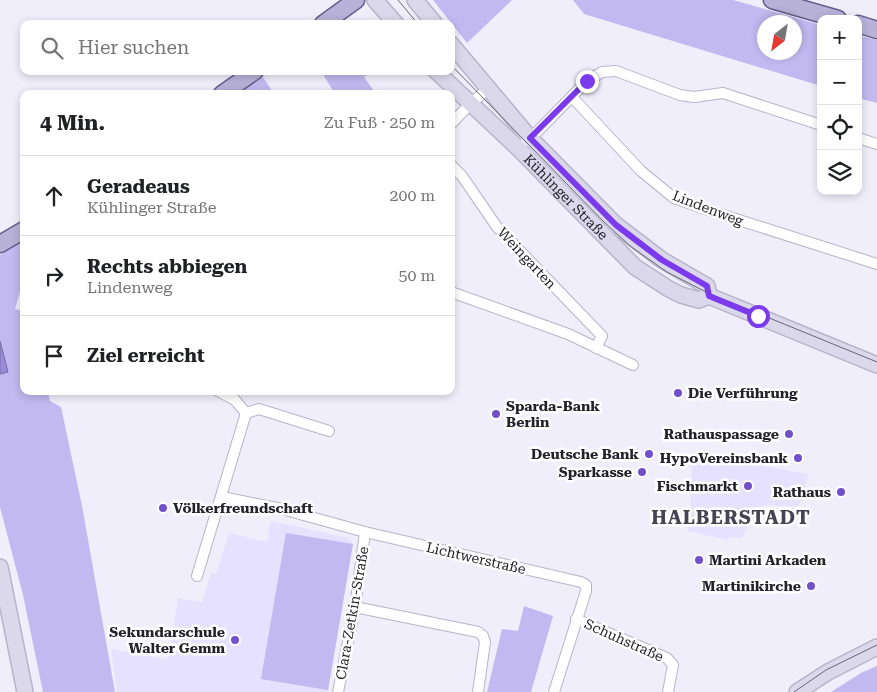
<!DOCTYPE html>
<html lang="de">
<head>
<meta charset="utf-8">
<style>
	body { margin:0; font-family:"Roboto Serif",serif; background:#f2f2f2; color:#202124 }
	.controls { position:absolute; right:15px; top:15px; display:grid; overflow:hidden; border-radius:10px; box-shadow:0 2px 8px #0003 }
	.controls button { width:45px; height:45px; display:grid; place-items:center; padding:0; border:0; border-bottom:1px solid #e0e0e0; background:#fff; color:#202124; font:25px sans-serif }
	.compass { position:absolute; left:757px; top:15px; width:45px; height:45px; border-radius:50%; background:#fff; box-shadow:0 2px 8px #0003; rotate:211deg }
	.stop { position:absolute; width:15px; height:15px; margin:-11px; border:4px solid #7c3aed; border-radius:50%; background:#fff }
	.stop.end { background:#7c3aed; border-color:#fff; box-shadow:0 1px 5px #0008 }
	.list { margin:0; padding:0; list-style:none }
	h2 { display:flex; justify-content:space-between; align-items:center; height:65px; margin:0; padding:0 20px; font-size:21px }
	h2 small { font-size:16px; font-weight:400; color:#757577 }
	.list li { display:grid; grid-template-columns:32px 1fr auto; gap:15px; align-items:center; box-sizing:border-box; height:80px; padding:0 20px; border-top:1px solid #e0e0e0 }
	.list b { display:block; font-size:19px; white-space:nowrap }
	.list p { margin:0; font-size:16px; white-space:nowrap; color:#757577 }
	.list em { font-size:16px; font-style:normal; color:#757577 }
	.icon { flex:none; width:28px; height:28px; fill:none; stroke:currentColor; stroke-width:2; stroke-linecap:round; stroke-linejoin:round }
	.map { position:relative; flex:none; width:877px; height:692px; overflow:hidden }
	.search { position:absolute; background:#fff; box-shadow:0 2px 8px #0003; left:20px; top:20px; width:435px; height:55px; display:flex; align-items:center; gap:12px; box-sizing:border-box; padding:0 18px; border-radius:10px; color:#757577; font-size:19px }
	.panel { position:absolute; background:#fff; box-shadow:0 2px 8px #0003; left:20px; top:90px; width:435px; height:305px; border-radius:10px }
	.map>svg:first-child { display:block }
	.built { fill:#e5e1fe }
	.green { fill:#c1b9ef; fill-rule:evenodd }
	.water { fill:#998bd7; stroke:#766ca3 }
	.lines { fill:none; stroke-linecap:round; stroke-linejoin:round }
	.street-casing { stroke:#b7b4c9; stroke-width:12 }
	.secondary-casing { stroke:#b7b4c9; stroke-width:18 }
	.primary-casing { stroke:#655d8a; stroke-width:19 }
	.street { stroke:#fff; stroke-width:10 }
	.secondary { stroke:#dcd8ec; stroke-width:15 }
	.primary { stroke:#b8b1d8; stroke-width:16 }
	.tram { stroke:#676670; stroke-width:1 }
	.route { stroke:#7c3aed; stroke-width:6 }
	.poi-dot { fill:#7150c9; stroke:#fff; stroke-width:2 }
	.labels { text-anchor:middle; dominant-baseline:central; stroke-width:5; stroke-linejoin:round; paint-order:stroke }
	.street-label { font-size:14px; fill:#23222a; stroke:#fff }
	.poi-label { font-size:14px; font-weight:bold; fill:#23222a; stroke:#fff; text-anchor:end }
	.district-label { font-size:19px; font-weight:bold; letter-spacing:1px; fill:#454354; stroke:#fff }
</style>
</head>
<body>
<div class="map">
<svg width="877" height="692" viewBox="0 0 877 692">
	<rect width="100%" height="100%" fill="#f0eefb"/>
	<g class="built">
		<polygon points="692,454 699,454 808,474 803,499 798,506 762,505 741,538 731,537 727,540 688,531 691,507"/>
		<polygon points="271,521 349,538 353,544 328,692 117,692 111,649 168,660 178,598 202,602 211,573 216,574 229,533 267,542"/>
	</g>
	<g class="green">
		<polygon points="433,0 512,0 467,43"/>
		<path d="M573,0H733L821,25V86L584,14ZM764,22H794V52H764Z"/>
		<polygon points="858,35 877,40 877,103 858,98"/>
		<polygon points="321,71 372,71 364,77 376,94 335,94"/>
		<polygon points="263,77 274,94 237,94"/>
		<polygon points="24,239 24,278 15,309 24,311 24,391 48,391 50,401 61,407 82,506 115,692 43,692 23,595 0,507 0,255"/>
		<polygon points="286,533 353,544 328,690 261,679"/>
		<polygon points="524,606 553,616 531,692 487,692 502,629 518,631"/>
		<polygon points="877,666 877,692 831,692 861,673"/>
	</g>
	<polygon class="water" points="0,341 8,372 0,374"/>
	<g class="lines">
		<g class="street-casing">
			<g id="street">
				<polyline points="572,97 641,171 674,198 717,213 877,264"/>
				<polyline points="451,124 470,104 488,89"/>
				<polyline points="858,138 877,144"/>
				<polyline points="526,141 538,131 587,81 602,72 616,71 680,95 694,97 723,93 821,125"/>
				<polyline points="451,165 462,176 497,227 602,336 596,348"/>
				<polyline points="451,292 568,334 633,365"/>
				<polyline points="246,413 259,409 329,431"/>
				<polyline points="222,497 282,509 365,532 581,582 586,585 586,591 554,692"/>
				<polyline points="197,576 246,413 235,400 218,391"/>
				<polyline points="355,607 478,632 483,636 485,642 478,692"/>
				<polyline points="576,619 667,658 673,665 668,692"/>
				<polyline points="338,692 355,607 365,532"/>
			</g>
		</g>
		<g class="secondary-casing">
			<g id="secondary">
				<polyline points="375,0 396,24"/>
				<polyline points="415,0 435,24"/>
				<polyline points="451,44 530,138 616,225 662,260 707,286 709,296"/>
				<path id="s1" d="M436,71L518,148L635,267L669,289L681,295L699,300L709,296L877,365"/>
				<polyline points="0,567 25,692"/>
				<polyline points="797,692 828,672 877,647"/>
			</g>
		</g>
		<g class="primary-casing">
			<g id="primary">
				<polyline points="772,0 838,19"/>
				<polyline points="323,24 356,0"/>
				<polyline points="858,24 877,30"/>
				<polyline points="222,94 255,71"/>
				<polyline points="0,244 24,230"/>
			</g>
		</g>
		<use href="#street" class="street"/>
		<use href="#secondary" class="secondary"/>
		<use href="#primary" class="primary"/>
		<g class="tram">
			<polyline points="398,0 418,24"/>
			<polyline points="451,65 603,221 630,246 667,272 708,293 877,362"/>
			<polyline points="794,692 826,670 877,645"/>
		</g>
	</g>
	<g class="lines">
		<polyline class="route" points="587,81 530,138 616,225 662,260 707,286 709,296 758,316"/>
	</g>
	<g class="poi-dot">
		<circle cx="678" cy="393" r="5"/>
		<circle cx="496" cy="414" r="5"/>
		<circle cx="789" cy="434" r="5"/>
		<circle cx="649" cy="454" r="5"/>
		<circle cx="798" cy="458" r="5"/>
		<circle cx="642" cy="472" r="5"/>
		<circle cx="748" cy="486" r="5"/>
		<circle cx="841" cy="492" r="5"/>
		<circle cx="163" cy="508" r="5"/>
		<circle cx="699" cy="560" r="5"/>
		<circle cx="811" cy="586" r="5"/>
		<circle cx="235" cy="640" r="5"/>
	</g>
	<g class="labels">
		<g class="street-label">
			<text stroke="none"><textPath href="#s1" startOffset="181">Kühlinger Straße</textPath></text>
			<text transform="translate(708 208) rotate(21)">Lindenweg</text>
			<text transform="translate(527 258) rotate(47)">Weingarten</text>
			<text transform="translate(476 558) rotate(13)">Lichtwerstraße</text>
			<text transform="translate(352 613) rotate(-80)">Clara-Zetkin-Straße</text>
			<text transform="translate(624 640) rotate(24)">Schuhstraße</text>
		</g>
		<g class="poi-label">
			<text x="688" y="393" text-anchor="start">Die Verführung</text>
			<text x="506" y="406" text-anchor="start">Sparda-Bank<tspan x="506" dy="16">Berlin</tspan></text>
			<text x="779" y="434">Rathauspassage</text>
			<text x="639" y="454">Deutsche Bank</text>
			<text x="788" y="458">HypoVereinsbank</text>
			<text x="632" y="472">Sparkasse</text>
			<text x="738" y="486">Fischmarkt</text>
			<text x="831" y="492">Rathaus</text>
			<text x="173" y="508" text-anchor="start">Völkerfreundschaft</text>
			<text x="709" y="560" text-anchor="start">Martini Arkaden</text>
			<text x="801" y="586">Martinikirche</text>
			<text x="225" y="632">Sekundarschule<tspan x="225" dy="16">Walter Gemm</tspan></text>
		</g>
		<g class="district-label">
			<text x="731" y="517">HALBERSTADT</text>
		</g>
	</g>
</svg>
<div class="controls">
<button>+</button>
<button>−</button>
<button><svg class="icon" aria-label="locate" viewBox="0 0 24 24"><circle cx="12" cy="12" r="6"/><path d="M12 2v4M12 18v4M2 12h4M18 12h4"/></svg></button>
<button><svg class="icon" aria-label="layers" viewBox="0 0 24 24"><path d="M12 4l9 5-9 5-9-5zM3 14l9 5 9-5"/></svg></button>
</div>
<svg class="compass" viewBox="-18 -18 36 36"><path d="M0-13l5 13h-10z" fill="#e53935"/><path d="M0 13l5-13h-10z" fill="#757577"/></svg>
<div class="stop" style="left:758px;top:316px"></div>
<div class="stop end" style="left:587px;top:81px"></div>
<div class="search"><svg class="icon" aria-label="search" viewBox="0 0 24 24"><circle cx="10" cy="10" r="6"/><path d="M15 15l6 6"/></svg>Hier suchen</div>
<section class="panel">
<h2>4 Min.<small>Zu Fuß · 250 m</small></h2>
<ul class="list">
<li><svg class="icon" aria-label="ahead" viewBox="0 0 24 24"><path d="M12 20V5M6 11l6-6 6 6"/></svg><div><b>Geradeaus</b><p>Kühlinger Straße</p></div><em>200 m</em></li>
<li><svg class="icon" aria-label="right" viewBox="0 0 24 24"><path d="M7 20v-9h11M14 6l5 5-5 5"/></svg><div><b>Rechts abbiegen</b><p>Lindenweg</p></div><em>50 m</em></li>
<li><svg class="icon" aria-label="arrive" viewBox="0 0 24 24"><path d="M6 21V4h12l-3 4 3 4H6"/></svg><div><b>Ziel erreicht</b></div></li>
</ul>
</section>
</div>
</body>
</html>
